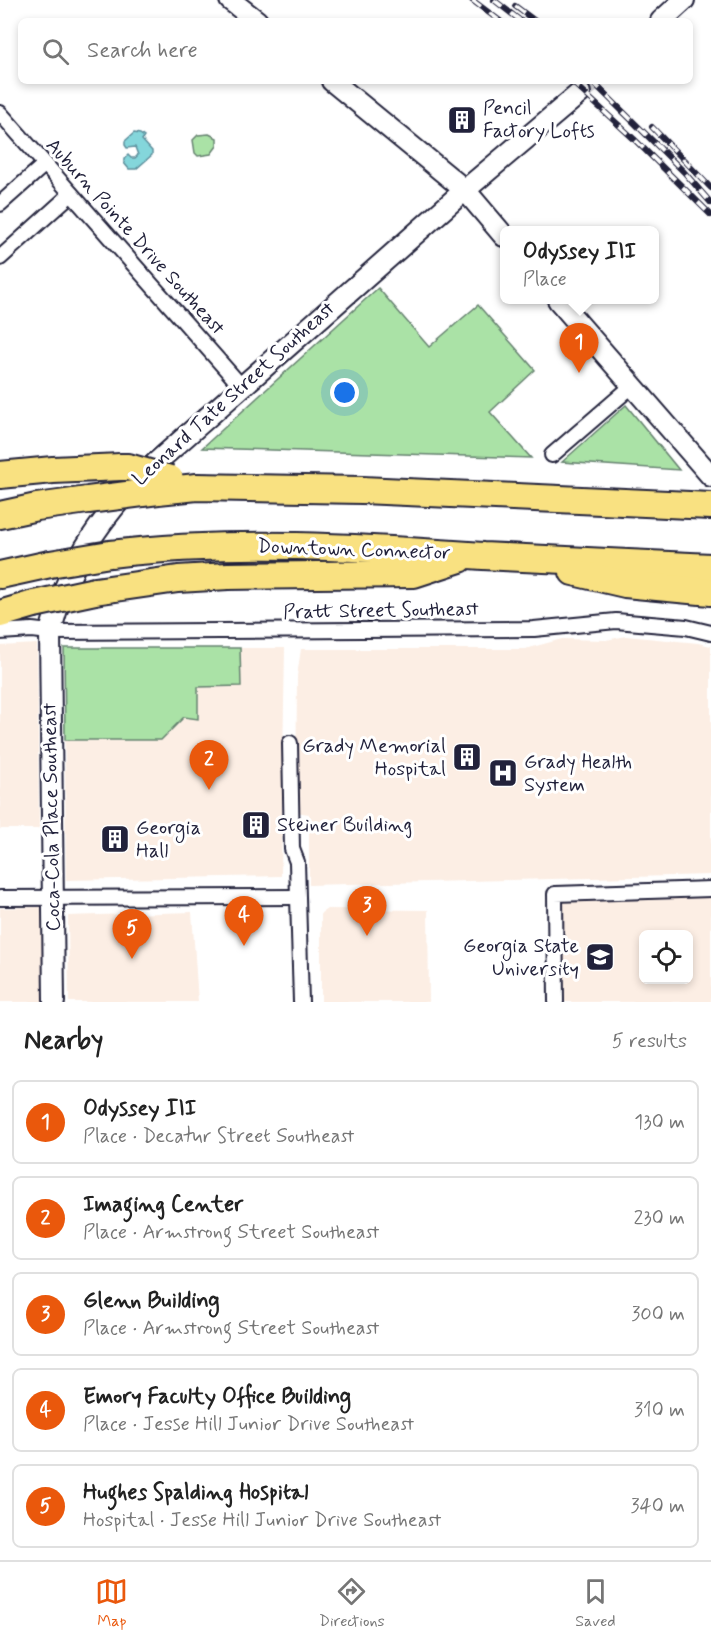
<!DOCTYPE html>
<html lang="en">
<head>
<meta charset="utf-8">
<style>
	body { margin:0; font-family:Mynerve,sans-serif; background:#f6f6f6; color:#222 }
	.controls { position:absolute; right:18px; bottom:18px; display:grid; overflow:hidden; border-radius:9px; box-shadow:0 3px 9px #0003 }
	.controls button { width:54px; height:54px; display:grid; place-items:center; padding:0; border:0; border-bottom:2px solid #e0e0e0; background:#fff; color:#222; font:30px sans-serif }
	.you { position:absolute; left:345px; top:393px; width:21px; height:21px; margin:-15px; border:4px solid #fff; border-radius:50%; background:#1a73e8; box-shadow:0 0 0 9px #1a73e833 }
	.badge { display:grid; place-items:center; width:39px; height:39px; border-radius:50%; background:#ea580c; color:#fff; font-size:20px; font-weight:700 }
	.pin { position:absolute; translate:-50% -50px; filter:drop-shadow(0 2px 3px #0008) }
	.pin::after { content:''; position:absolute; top:32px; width:21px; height:18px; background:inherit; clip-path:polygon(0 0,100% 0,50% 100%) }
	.popup { position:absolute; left:500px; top:226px; width:159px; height:78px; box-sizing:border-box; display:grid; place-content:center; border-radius:9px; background:#fff; filter:drop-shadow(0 2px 4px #0005); font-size:20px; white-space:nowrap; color:#767676 }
	.popup b { font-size:22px; color:#222 }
	.popup::after { content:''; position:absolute; left:50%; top:100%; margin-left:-12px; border:12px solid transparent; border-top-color:#fff }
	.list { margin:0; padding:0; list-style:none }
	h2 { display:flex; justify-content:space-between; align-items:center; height:78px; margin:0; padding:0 24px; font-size:26px }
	h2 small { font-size:20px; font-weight:400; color:#767676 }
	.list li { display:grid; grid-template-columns:39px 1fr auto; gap:18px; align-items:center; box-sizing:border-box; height:84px; margin:0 12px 12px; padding:0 12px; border:2px solid #e0e0e0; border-radius:9px }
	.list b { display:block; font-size:22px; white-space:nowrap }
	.list p { margin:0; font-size:20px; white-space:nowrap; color:#767676 }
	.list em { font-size:20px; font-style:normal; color:#767676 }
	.icon { flex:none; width:33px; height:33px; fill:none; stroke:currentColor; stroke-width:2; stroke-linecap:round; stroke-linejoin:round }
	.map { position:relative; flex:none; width:711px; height:1002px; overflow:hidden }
	.search { position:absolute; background:#fff; box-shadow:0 3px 9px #0003; left:18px; right:18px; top:18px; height:66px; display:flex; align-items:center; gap:15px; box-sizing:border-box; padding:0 21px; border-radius:9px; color:#767676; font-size:22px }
	.sheet { height:558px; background:#fff }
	nav { display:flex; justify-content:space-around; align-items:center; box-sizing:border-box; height:84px; border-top:2px solid #e0e0e0; background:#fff; font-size:16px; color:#767676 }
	nav a { display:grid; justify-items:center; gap:3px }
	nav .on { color:#ea580c }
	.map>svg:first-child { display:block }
	.built { fill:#fceee4; fill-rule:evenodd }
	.green { fill:#aae2a6; stroke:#668270; stroke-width:1.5 }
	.water { fill:#84d6db; stroke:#5d8e9b; stroke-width:1.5 }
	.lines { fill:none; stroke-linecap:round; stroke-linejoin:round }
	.secondary-tunnel { stroke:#d3d3d8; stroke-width:20; stroke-dasharray:20 10; stroke-linecap:butt }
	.street-casing { stroke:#22223b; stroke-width:18 }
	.secondary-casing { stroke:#22223b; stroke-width:24 }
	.highway-casing { stroke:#22223b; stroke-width:30 }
	.street { stroke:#fff; stroke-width:14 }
	.secondary { stroke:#fff; stroke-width:20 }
	.highway { stroke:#f9e181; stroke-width:26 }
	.rail-casing { stroke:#22223b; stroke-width:6 }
	.rail { stroke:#fff; stroke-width:4; stroke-dasharray:11; stroke-linecap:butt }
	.highway-bridge-casing { stroke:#22223b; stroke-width:30; stroke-linecap:butt }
	.highway-bridge { stroke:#f9e181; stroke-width:26 }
	.labels { text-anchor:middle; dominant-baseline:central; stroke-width:6; stroke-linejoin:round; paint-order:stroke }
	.poi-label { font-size:20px; fill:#22223b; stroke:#fff; text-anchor:start }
	.street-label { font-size:20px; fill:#22223b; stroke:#fff }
</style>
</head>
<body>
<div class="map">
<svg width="711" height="1002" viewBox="0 0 711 1002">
	<rect width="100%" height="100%" fill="#fff"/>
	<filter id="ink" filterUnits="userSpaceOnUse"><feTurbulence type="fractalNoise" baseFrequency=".0167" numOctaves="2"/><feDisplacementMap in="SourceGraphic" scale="12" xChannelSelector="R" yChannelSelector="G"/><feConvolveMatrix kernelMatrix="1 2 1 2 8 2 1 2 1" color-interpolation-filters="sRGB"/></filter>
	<g filter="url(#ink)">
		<g class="built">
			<polygon points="626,636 698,643 711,646 711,875 309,885 309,814 296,812 297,676 301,649 525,649 562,639 606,640"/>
			<polygon points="37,644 39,829 0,829 0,646"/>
			<polygon points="64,648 285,648 281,876 66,880"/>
			<path d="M711,882V1002H558L555,887ZM644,934H688V980H644Z"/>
			<polygon points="42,907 44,917 45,1002 0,1002 0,908"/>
			<polygon points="327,909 428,910 429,1002 321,1002 321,913"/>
			<polygon points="192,912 198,1002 69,1002 68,916"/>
		</g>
		<g class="green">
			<polygon points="209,134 217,138 217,146 211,154 198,156 195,153 193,140 198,135"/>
			<polygon points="378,288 429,347 478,305 535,370 490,412 531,458 202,448"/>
			<polygon points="626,405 679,470 562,462"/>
			<polygon points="64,648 240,648 241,686 198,687 198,719 184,717 161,740 65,740"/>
		</g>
		<polygon class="water" points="134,133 140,134 144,137 142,140 152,151 152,155 136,169 129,169 124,163 124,159 128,155 131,158 135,158 138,155 135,147 127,148 125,145 125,141"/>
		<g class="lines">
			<polyline class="secondary-tunnel" points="580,93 594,81"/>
			<g class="street-casing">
				<g id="street">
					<polyline points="0,113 241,386"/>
					<polyline points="0,204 45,164"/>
					<polyline points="0,258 71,194"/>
					<polyline points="552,455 632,386"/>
					<polyline points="0,632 32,630 50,632 534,629 616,621 686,627 711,633"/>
					<polyline points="290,743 292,849 297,862 301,1002"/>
					<polyline points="0,898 297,897"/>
					<polyline points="556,1002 555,894 711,889"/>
				</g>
			</g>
			<g class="secondary-casing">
				<g id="secondary">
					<polyline points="230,0 257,21"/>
					<polyline points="661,21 684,0"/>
					<polyline points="332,81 465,190 504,236"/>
					<polyline points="558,300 711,476"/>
					<path d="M54,1002L50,632C68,566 95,526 141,476L465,190L580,93"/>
				</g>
			</g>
			<g class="highway-casing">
				<g id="highway">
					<polyline points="0,475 53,470 121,467"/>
					<polyline points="158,491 197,487 362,490 711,506"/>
					<polyline points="0,515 37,507 88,500"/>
					<path d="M110,554C235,539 359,547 483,556C559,560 635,563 711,567"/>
					<polyline points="573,572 625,584 711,592"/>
					<polyline points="0,575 50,564"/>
					<polyline points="95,591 178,579 228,576 414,574 460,559"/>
					<polyline points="0,614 34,604"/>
				</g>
			</g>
			<use href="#street" class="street"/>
			<use href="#secondary" class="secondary"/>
			<use href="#highway" class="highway"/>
			<g class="rail-casing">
				<g id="rail">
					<polyline points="472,0 500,21"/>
					<polyline points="494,0 521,21"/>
					<polyline points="515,6 535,21"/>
					<polyline points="571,81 634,139 711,215"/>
					<polyline points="592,81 684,172 711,203"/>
					<polyline points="652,127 711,188"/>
				</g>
			</g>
			<use href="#rail" class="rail"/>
			<g class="highway-bridge-casing">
				<g id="highway-bridge">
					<polyline points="121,467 128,467 170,479"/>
					<polyline points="88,500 158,491"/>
					<polyline points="50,564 110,554"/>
					<polyline points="34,604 95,591"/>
				</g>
			</g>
			<use href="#highway-bridge" class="highway-bridge"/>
		</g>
	</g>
	<defs>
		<g id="building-square" transform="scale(1.5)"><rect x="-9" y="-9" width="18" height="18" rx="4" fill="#22223b" stroke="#fff"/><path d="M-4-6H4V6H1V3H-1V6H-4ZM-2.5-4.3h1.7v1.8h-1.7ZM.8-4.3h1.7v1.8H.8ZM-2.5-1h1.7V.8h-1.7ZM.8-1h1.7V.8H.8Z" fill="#fff"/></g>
		<g id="hospital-square" transform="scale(1.5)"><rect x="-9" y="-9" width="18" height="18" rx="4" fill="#22223b" stroke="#fff"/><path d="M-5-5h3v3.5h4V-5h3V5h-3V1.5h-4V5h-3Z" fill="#fff"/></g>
		<g id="university-square" transform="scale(1.5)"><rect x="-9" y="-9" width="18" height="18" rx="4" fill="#22223b" stroke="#fff"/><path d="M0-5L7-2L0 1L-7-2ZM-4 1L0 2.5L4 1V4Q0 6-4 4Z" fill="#fff"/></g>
	</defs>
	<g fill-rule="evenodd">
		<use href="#building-square" x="462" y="120"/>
		<use href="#building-square" x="467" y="757"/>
		<use href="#hospital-square" x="503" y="773"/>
		<use href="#building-square" x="256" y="825"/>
		<use href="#building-square" x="115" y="839"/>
		<use href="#university-square" x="600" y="957"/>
	</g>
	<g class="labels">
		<g class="poi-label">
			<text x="483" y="108">Pencil<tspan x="483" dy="23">Factory Lofts</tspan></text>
			<text x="446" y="746" text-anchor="end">Grady Memorial<tspan x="446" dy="23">Hospital</tspan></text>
			<text x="524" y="762">Grady Health<tspan x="524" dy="23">System</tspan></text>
			<text x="277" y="825">Steiner Building</text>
			<text x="136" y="828">Georgia<tspan x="136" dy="23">Hall</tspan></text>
			<text x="579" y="946" text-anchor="end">Georgia State<tspan x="579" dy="23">University</tspan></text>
		</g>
		<g class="street-label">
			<text transform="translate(135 237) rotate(48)">Auburn Pointe Drive Southeast</text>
			<text transform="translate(234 394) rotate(-42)">Leonard Tate Street Southeast</text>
			<text transform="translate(354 550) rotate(2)">Downtown Connector</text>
			<text transform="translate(381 611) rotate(-1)">Pratt Street Southeast</text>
			<text transform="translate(52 817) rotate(-91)">Coca-Cola Place Southeast</text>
		</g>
	</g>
</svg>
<div class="controls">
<button><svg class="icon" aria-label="locate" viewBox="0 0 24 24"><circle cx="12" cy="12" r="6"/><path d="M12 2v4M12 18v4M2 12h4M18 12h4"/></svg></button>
</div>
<div class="you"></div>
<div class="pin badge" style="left:579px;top:373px">1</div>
<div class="popup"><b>Odyssey III</b>Place</div>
<div class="pin badge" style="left:209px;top:790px">2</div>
<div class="pin badge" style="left:367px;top:936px">3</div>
<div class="pin badge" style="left:244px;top:946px">4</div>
<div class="pin badge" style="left:132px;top:959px">5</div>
<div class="search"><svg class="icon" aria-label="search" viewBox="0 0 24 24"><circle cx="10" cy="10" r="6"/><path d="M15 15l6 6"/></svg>Search here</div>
</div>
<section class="sheet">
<h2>Nearby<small>5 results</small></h2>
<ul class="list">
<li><span class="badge">1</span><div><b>Odyssey III</b><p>Place · Decatur Street Southeast</p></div><em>130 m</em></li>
<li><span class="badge">2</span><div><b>Imaging Center</b><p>Place · Armstrong Street Southeast</p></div><em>230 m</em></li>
<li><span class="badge">3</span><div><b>Glenn Building</b><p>Place · Armstrong Street Southeast</p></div><em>300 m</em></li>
<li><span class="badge">4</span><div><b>Emory Faculty Office Building</b><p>Place · Jesse Hill Junior Drive Southeast</p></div><em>310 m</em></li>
<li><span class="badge">5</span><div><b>Hughes Spalding Hospital</b><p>Hospital · Jesse Hill Junior Drive Southeast</p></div><em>340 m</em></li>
</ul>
</section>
<nav>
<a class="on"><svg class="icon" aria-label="map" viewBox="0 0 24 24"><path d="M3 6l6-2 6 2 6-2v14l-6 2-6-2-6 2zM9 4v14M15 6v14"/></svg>Map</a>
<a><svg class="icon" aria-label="directions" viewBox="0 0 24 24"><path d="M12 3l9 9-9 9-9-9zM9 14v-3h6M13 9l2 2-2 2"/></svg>Directions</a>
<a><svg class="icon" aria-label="saved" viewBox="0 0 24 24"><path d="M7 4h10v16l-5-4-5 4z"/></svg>Saved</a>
</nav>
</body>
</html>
